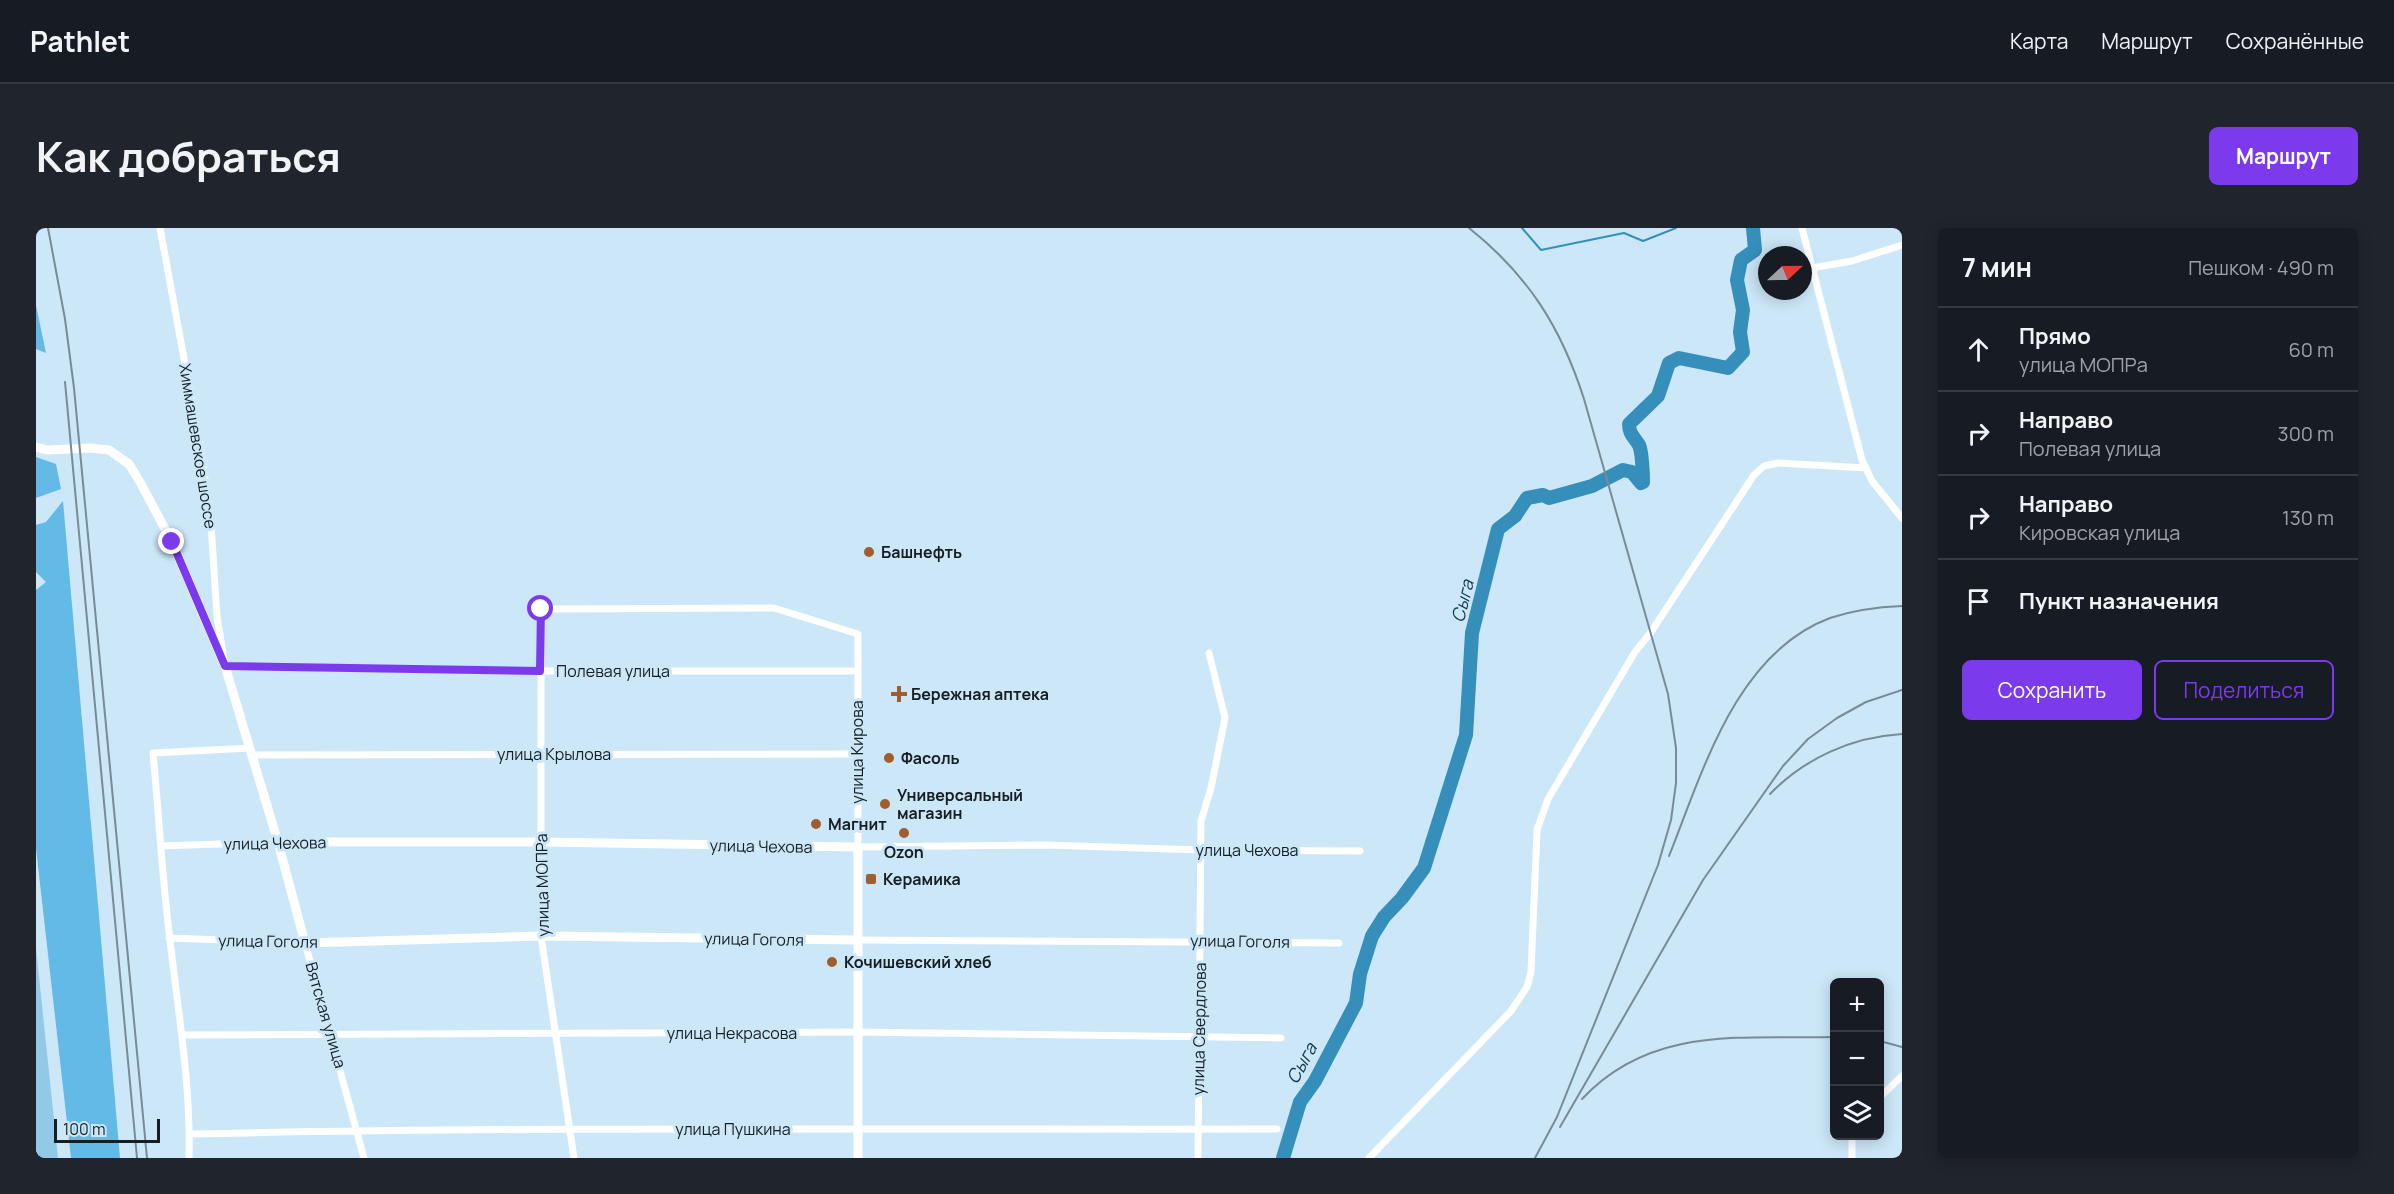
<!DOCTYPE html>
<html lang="ru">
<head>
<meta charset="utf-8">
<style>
	body { margin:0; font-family:Manrope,sans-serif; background:#20242c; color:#f1f3f6 }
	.controls { position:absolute; right:18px; bottom:18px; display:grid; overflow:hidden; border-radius:9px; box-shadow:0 3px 15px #0003 }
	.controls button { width:54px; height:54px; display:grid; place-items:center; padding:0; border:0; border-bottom:2px solid #363941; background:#171b24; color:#f1f3f6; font:30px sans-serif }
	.compass { position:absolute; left:1722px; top:18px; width:54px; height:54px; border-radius:50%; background:#171b24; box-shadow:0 3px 15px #0003; rotate:68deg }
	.scale { position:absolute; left:18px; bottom:15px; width:106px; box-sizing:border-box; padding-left:6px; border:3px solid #141e23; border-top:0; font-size:16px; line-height:21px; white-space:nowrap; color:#141e23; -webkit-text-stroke:4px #cce7f7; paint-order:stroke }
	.stop { position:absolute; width:18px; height:18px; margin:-14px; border:4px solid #7c3aed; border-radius:50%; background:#fff }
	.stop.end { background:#7c3aed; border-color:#fff; box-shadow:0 2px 6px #0008 }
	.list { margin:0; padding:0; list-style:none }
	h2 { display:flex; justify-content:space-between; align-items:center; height:78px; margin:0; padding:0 24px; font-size:26px }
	h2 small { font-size:20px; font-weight:400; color:#9ea1a6 }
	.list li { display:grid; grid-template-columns:39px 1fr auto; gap:18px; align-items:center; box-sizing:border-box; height:84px; padding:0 24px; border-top:2px solid #363941 }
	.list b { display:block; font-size:22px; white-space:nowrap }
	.list p { margin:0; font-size:20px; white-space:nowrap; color:#9ea1a6 }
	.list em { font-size:20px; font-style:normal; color:#9ea1a6 }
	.actions { display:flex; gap:12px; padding:18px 24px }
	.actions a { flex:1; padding:14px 0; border:2px solid #7c3aed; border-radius:9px; text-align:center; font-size:21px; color:#7c3aed }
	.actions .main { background:#7c3aed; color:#fff }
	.icon { flex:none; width:33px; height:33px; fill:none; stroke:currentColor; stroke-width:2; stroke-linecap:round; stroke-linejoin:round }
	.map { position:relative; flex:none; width:1866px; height:930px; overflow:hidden; border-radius:9px }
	header { display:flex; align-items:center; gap:36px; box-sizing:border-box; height:84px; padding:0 30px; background:#171b24; border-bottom:2px solid #363941 }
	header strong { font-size:28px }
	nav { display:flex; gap:33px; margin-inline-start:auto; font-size:21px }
	.intro { display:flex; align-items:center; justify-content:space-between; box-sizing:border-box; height:144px; padding:0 36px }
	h1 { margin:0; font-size:42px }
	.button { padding:15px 27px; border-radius:9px; background:#7c3aed; color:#fff; font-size:21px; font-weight:700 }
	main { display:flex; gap:36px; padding:0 36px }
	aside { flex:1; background:#171b24; border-radius:9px; box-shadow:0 3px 15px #0003 }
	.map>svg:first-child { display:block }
	.green { fill:#92c9e7 }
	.forest { fill:#64bae7 }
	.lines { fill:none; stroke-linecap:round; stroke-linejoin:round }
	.stream { stroke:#358fba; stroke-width:2 }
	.river { stroke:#358fba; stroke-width:14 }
	.minor { stroke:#fff; stroke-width:7 }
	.secondary { stroke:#fff; stroke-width:9 }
	.rail { stroke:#788b96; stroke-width:2 }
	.route { stroke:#7c3aed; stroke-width:8 }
	.poi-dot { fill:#a15d2e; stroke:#cce7f7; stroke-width:2 }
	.labels { text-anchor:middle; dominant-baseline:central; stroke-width:6; stroke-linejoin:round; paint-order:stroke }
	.street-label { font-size:16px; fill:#141e23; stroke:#cce7f7 }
	.poi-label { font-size:16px; font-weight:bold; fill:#141e23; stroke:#cce7f7; text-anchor:start }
	.water-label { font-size:18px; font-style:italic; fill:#12394b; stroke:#cce7f7 }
</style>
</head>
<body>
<header>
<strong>Pathlet</strong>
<nav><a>Карта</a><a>Маршрут</a><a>Сохранённые</a></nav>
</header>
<div class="intro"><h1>Как добраться</h1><a class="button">Маршрут</a></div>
<main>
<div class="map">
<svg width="1866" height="930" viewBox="0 0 1866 930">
	<rect width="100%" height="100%" fill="#cce7f7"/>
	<polygon class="green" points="0,720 22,930 0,930"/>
	<g class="forest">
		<polygon points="0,77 10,125 0,121"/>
		<polygon points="0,229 20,236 25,261 0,270"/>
		<polygon points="27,273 84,930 35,930 0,620 0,362 10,354 0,344 0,297 10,294"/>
	</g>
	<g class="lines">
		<polyline class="stream" points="1486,0 1505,22 1588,5 1607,13 1640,0"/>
		<path class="river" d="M1247,930L1264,874L1279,853L1320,775L1324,746L1336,708L1348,689L1366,670L1388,640L1430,507L1436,405L1462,301L1479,288L1491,270L1507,267L1513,270L1556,258L1587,242L1596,244L1605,255L1607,254C1607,246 1606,223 1603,217C1598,209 1593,206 1593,196L1622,168L1633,135L1643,130L1692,140L1707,124L1704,104L1707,82L1701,52L1705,32L1719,22L1717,0"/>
		<g class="minor">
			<polyline points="124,0 165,223 175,296 181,388 189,438 504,443 822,443"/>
			<polyline points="1766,0 1826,232 1836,253 1866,290"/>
			<polyline points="1776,40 1816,33 1866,17"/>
			<polyline points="215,527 821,526"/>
			<polyline points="125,618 242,614"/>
			<polyline points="133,710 269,715 328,930"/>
			<polyline points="821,712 1303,715"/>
			<polyline points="147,807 822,804 1245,810"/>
			<polyline points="1844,869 1866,848"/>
			<path d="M154,906C516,898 879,902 1241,901"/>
			<path d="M153,930C155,857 142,784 134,712C126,650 123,587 117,525L214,520"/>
			<polyline points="538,930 505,708 505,381 738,380 822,406 822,619 1011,617 1164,622 1324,623"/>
			<polyline points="1162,930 1165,593 1175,560 1189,490 1173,425"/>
			<polyline points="1333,930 1475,783 1491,759 1495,744 1501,602 1512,571 1599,424 1615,404 1718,247 1728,238 1742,235 1830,240"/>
			<polyline points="1816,930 1816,908"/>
		</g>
		<g class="secondary">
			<polyline points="0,219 11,222 54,220 73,222 93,236 104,254 136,314 189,438 242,614 269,715 505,708 821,712"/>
			<polyline points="242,614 505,614 822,619 822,930"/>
		</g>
		<g class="rail">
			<polyline points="12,0 29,91 38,160 111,930"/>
			<path d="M1433,0C1492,47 1525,99 1548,171L1632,466L1640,520V555L1635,592L1622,637L1521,889L1499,930"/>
			<polyline points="29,154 101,930"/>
			<path d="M1734,566C1769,530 1816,509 1866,506"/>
			<path d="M1633,628C1667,543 1700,425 1794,390C1818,382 1841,379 1866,378"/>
			<polyline points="1844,813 1866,819"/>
			<path d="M1546,871C1615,797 1706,811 1798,809"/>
			<polyline points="1524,899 1667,652 1747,538 1772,511 1801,490 1830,474 1866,462"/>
		</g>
	</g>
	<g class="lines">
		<polyline class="route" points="136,314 189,438 504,443 505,381"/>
	</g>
	<g class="poi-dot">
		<circle cx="833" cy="324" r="6"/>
		<path d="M860 457h6v6h6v6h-6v6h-6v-6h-6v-6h6z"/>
		<circle cx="853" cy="530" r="6"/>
		<circle cx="849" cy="576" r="6"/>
		<circle cx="780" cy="596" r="6"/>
		<circle cx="868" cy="605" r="6"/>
		<rect x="829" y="645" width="12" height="12" rx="3"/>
		<circle cx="796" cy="734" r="6"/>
	</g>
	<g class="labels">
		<g class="street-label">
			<text transform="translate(162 218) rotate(81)">Химмашевское шоссе</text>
			<text x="577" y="443">Полевая улица</text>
			<text transform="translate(821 524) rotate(-90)">улица Кирова</text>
			<text x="518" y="526">улица Крылова</text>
			<text transform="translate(239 615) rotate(-1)">улица Чехова</text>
			<text transform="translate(725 618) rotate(1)">улица Чехова</text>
			<text x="1211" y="622">улица Чехова</text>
			<text transform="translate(506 657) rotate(-91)">улица МОПРа</text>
			<text transform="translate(718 711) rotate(1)">улица Гоголя</text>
			<text transform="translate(232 713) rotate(1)">улица Гоголя</text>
			<text transform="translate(1204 713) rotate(1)">улица Гоголя</text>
			<text transform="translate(290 787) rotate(74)">Вятская улица</text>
			<text transform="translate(1163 801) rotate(-89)">улица Свердлова</text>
			<text x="696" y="805">улица Некрасова</text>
			<text x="697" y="901">улица Пушкина</text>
		</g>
		<g class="poi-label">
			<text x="845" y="324">Башнефть</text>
			<text x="875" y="466">Бережная аптека</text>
			<text x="865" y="530">Фасоль</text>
			<text x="861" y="567">Универсальный<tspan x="861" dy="18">магазин</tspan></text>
			<text x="792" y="596">Магнит</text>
			<text x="868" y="624" text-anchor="middle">Ozon</text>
			<text x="847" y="651">Керамика</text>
			<text x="808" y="734">Кочишевский хлеб</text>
		</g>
		<g class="water-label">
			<text transform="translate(1426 373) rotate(-76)">Сыга</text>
			<text transform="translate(1265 835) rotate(-61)">Сыга</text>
		</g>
	</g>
</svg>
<div class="controls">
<button>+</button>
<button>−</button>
<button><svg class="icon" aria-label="layers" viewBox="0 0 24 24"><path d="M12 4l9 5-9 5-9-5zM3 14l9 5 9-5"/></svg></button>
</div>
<svg class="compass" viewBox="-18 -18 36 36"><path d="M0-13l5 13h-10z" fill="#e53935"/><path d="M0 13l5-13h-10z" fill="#9ea1a6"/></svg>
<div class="scale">100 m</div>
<div class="stop" style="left:505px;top:381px"></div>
<div class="stop end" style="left:136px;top:314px"></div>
</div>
<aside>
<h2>7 мин<small>Пешком · 490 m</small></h2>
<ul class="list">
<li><svg class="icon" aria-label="ahead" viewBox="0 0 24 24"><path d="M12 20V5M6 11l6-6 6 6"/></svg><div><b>Прямо</b><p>улица МОПРа</p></div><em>60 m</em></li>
<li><svg class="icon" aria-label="right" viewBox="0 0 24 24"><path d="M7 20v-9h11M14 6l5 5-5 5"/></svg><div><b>Направо</b><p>Полевая улица</p></div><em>300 m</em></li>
<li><svg class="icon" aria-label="right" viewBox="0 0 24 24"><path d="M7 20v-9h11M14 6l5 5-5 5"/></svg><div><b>Направо</b><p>Кировская улица</p></div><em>130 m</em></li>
<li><svg class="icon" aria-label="arrive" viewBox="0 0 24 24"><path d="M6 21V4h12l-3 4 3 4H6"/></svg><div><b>Пункт назначения</b></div></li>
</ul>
<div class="actions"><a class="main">Сохранить</a><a>Поделиться</a></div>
</aside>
</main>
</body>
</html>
